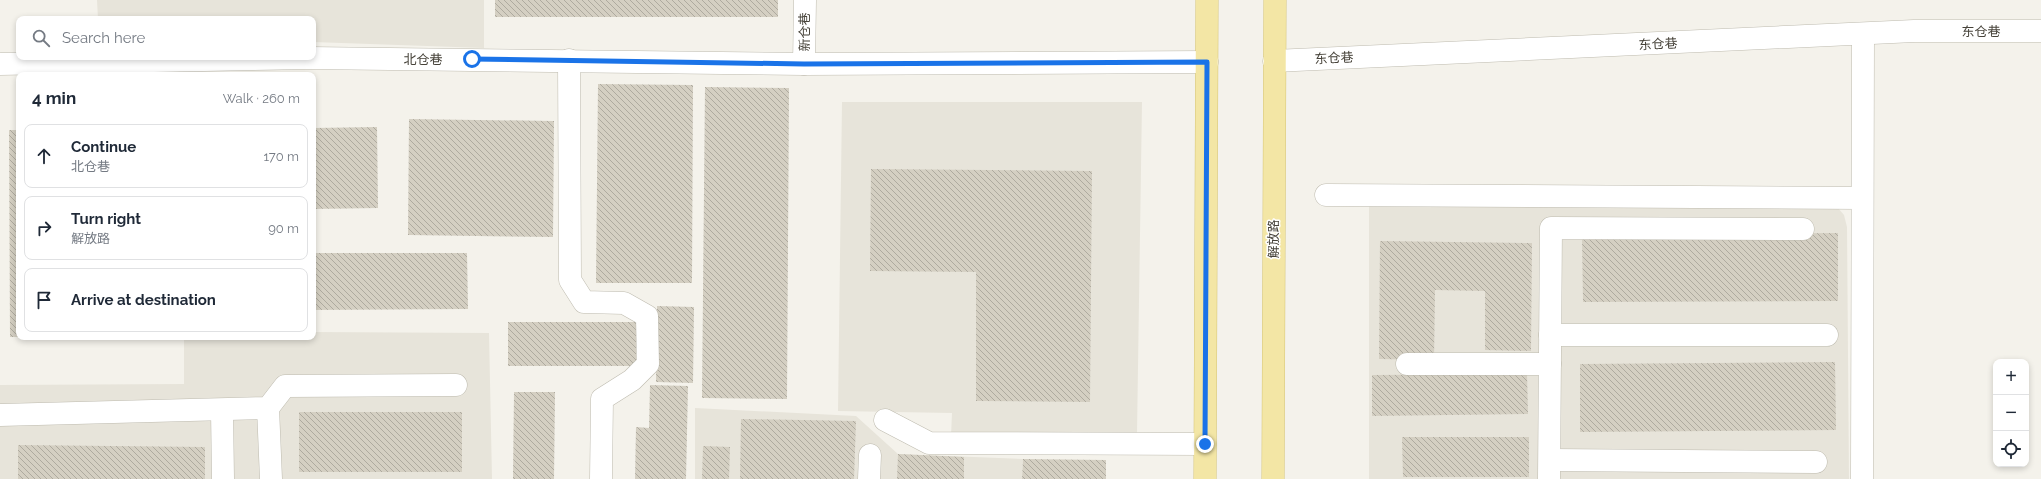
<!DOCTYPE html>
<html lang="en">
<head>
<meta charset="utf-8">
<style>
	body { margin:0; font-family:Raleway,"Noto Sans SC",sans-serif; background:#f2f2f3; color:#1f2937 }
	.controls { position:absolute; right:12px; bottom:12px; display:grid; overflow:hidden; border-radius:8px; box-shadow:0 2px 6px #0003 }
	.controls button { width:36px; height:36px; display:grid; place-items:center; padding:0; border:0; border-bottom:1px solid #e0e1e3; background:#fff; color:#1f2937; font:20px sans-serif }
	.stop { position:absolute; width:12px; height:12px; margin:-9px; border:3px solid #1a73e8; border-radius:50%; background:#fff }
	.stop.end { background:#1a73e8; border-color:#fff; box-shadow:0 1px 4px #0008 }
	.list { margin:0; padding:0; list-style:none }
	h2 { display:flex; justify-content:space-between; align-items:center; height:52px; margin:0; padding:0 16px; font-size:17px }
	h2 small { font-size:13px; font-weight:400; color:#747a83 }
	.list li { display:grid; grid-template-columns:26px 1fr auto; gap:12px; align-items:center; box-sizing:border-box; height:64px; margin:0 8px 8px; padding:0 8px; border:1px solid #e0e1e3; border-radius:8px }
	.list b { display:block; font-size:15px; white-space:nowrap }
	.list p { margin:0; font-size:13px; white-space:nowrap; color:#747a83 }
	.list em { font-size:13px; font-style:normal; color:#747a83 }
	.icon { flex:none; width:22px; height:22px; fill:none; stroke:currentColor; stroke-width:2; stroke-linecap:round; stroke-linejoin:round }
	.map { position:relative; flex:none; width:2041px; height:479px; overflow:hidden }
	.search { position:absolute; background:#fff; box-shadow:0 2px 6px #0003; left:16px; top:16px; width:300px; height:44px; display:flex; align-items:center; gap:10px; box-sizing:border-box; padding:0 14px; border-radius:8px; color:#747a83; font-size:15px }
	.panel { position:absolute; background:#fff; box-shadow:0 2px 6px #0003; left:16px; top:72px; width:300px; height:268px; border-radius:8px }
	.map>svg:first-child { display:block }
	.residential { fill:#e7e4da }
	.building { fill:url(#building-back-hatch) }
	.lines { fill:none; stroke-linecap:round; stroke-linejoin:round }
	.minor-casing { stroke:#bebbaf; stroke-width:23 }
	.major-casing { stroke:#d6c576; stroke-width:23 }
	.minor { stroke:#fff; stroke-width:22 }
	.major { stroke:#f3e6a5; stroke-width:22 }
	.route { stroke:#1a73e8; stroke-width:5 }
	.labels { text-anchor:middle; dominant-baseline:central; stroke-width:3; stroke-linejoin:round; paint-order:stroke }
	.street-label { font-size:13px; fill:#47433a; stroke:#fff }
</style>
</head>
<body>
<div class="map">
<svg width="2041" height="479" viewBox="0 0 2041 479">
	<defs>
		<pattern id="building-back-hatch" width="6" height="6" patternUnits="userSpaceOnUse"><rect width="6" height="6" fill="#d4cfc2"/><path d="M-1 5l2 2M0 0l6 6M5-1l2 2" fill="none" stroke="#aeaa9f"/></pattern>
	</defs>
	<rect width="100%" height="100%" fill="#f4f2eb"/>
	<g class="residential">
		<polygon points="97,0 484,0 484,48 313,42 313,19 98,19"/>
		<polygon points="842,102 1142,102 1137,433 951,436 952,413 838,411"/>
		<polygon points="1369,206 1838,208 1844,215 1847,227 1849,479 1369,479"/>
		<polygon points="313,332 489,333 492,479 0,479 0,385 184,384 184,337 313,337"/>
		<polygon points="695,408 856,416 898,454 1023,459 1022,479 695,479"/>
	</g>
	<g class="building">
		<rect x="495" y="0" width="283" height="17"/>
		<polygon points="598,84 693,85 692,283 596,283"/>
		<polygon points="705,87 789,88 787,399 702,398"/>
		<polygon points="409,119 554,121 553,237 408,235"/>
		<polygon points="377,127 378,208 313,209 313,128"/>
		<polygon points="9,130 19,130 19,337 10,337"/>
		<polygon points="871,169 1092,171 1090,402 976,401 976,272 870,271"/>
		<polygon points="1838,233 1838,301 1583,302 1582,235"/>
		<polygon points="1380,241 1532,243 1531,351 1485,350 1485,291 1435,290 1434,360 1379,359"/>
		<polygon points="313,253 467,253 468,309 313,310"/>
		<polygon points="657,306 694,307 693,383 656,382"/>
		<rect x="508" y="322" width="128" height="44"/>
		<polygon points="1835,362 1836,430 1580,432 1580,364"/>
		<polygon points="1527,374 1528,414 1372,416 1372,375"/>
		<polygon points="650,385 688,386 686,479 635,479 636,427 649,428"/>
		<polygon points="514,392 555,392 554,479 513,479"/>
		<rect x="299" y="412" width="163" height="60"/>
		<polygon points="741,419 856,421 854,479 740,479"/>
		<polygon points="1402,437 1529,437 1529,477 1403,477"/>
		<polygon points="18,445 205,447 205,479 18,479"/>
		<polygon points="703,446 730,447 729,479 702,479"/>
		<polygon points="898,454 964,457 964,479 897,479"/>
		<polygon points="1023,459 1106,460 1106,479 1022,479"/>
	</g>
	<g class="lines">
		<g class="minor-casing">
			<g id="minor">
				<polyline points="569,60 570,280 584,302 624,303 647,316 648,364 632,380 602,399 601,479"/>
				<polyline points="1274,61 1914,31 2041,31"/>
				<polyline points="0,64 310,58 804,64 1207,62"/>
				<polyline points="804,64 805,0"/>
				<polyline points="1326,195 1862,198"/>
				<polyline points="1550,335 1827,335"/>
				<polyline points="1407,364 1550,364"/>
				<polyline points="268,408 271,479"/>
				<polyline points="222,410 223,479"/>
				<polyline points="0,415 268,408 285,386 456,385"/>
				<polyline points="885,420 929,443 1205,444"/>
				<polyline points="1550,460 1816,462"/>
				<polyline points="869,479 870,455"/>
				<polyline points="1549,479 1551,228 1803,229"/>
				<polyline points="1862,479 1863,34"/>
			</g>
		</g>
		<g class="major-casing">
			<g id="major">
				<polyline points="1205,479 1207,0"/>
				<polyline points="1273,479 1275,0"/>
			</g>
		</g>
		<use href="#minor" class="minor"/>
		<use href="#major" class="major"/>
	</g>
	<g class="lines">
		<polyline class="route" points="472,59 804,64 1207,62 1205,444"/>
	</g>
	<g class="labels">
		<g class="street-label">
			<text x="1981" y="31">东仓巷</text>
			<text transform="translate(804 32) rotate(-90)">新仓巷</text>
			<text transform="translate(1658 44) rotate(-3)">东仓巷</text>
			<text transform="translate(1334 58) rotate(-3)">东仓巷</text>
			<text x="423" y="59">北仓巷</text>
			<text transform="translate(1273 239) rotate(-90)">解放路</text>
		</g>
	</g>
</svg>
<div class="controls">
<button>+</button>
<button>−</button>
<button><svg class="icon" aria-label="locate" viewBox="0 0 24 24"><circle cx="12" cy="12" r="6"/><path d="M12 2v4M12 18v4M2 12h4M18 12h4"/></svg></button>
</div>
<div class="stop" style="left:472px;top:59px"></div>
<div class="stop end" style="left:1205px;top:444px"></div>
<div class="search"><svg class="icon" aria-label="search" viewBox="0 0 24 24"><circle cx="10" cy="10" r="6"/><path d="M15 15l6 6"/></svg>Search here</div>
<section class="panel">
<h2>4 min<small>Walk · 260 m</small></h2>
<ul class="list">
<li><svg class="icon" aria-label="ahead" viewBox="0 0 24 24"><path d="M12 20V5M6 11l6-6 6 6"/></svg><div><b>Continue</b><p>北仓巷</p></div><em>170 m</em></li>
<li><svg class="icon" aria-label="right" viewBox="0 0 24 24"><path d="M7 20v-9h11M14 6l5 5-5 5"/></svg><div><b>Turn right</b><p>解放路</p></div><em>90 m</em></li>
<li><svg class="icon" aria-label="arrive" viewBox="0 0 24 24"><path d="M6 21V4h12l-3 4 3 4H6"/></svg><div><b>Arrive at destination</b></div></li>
</ul>
</section>
</div>
</body>
</html>
